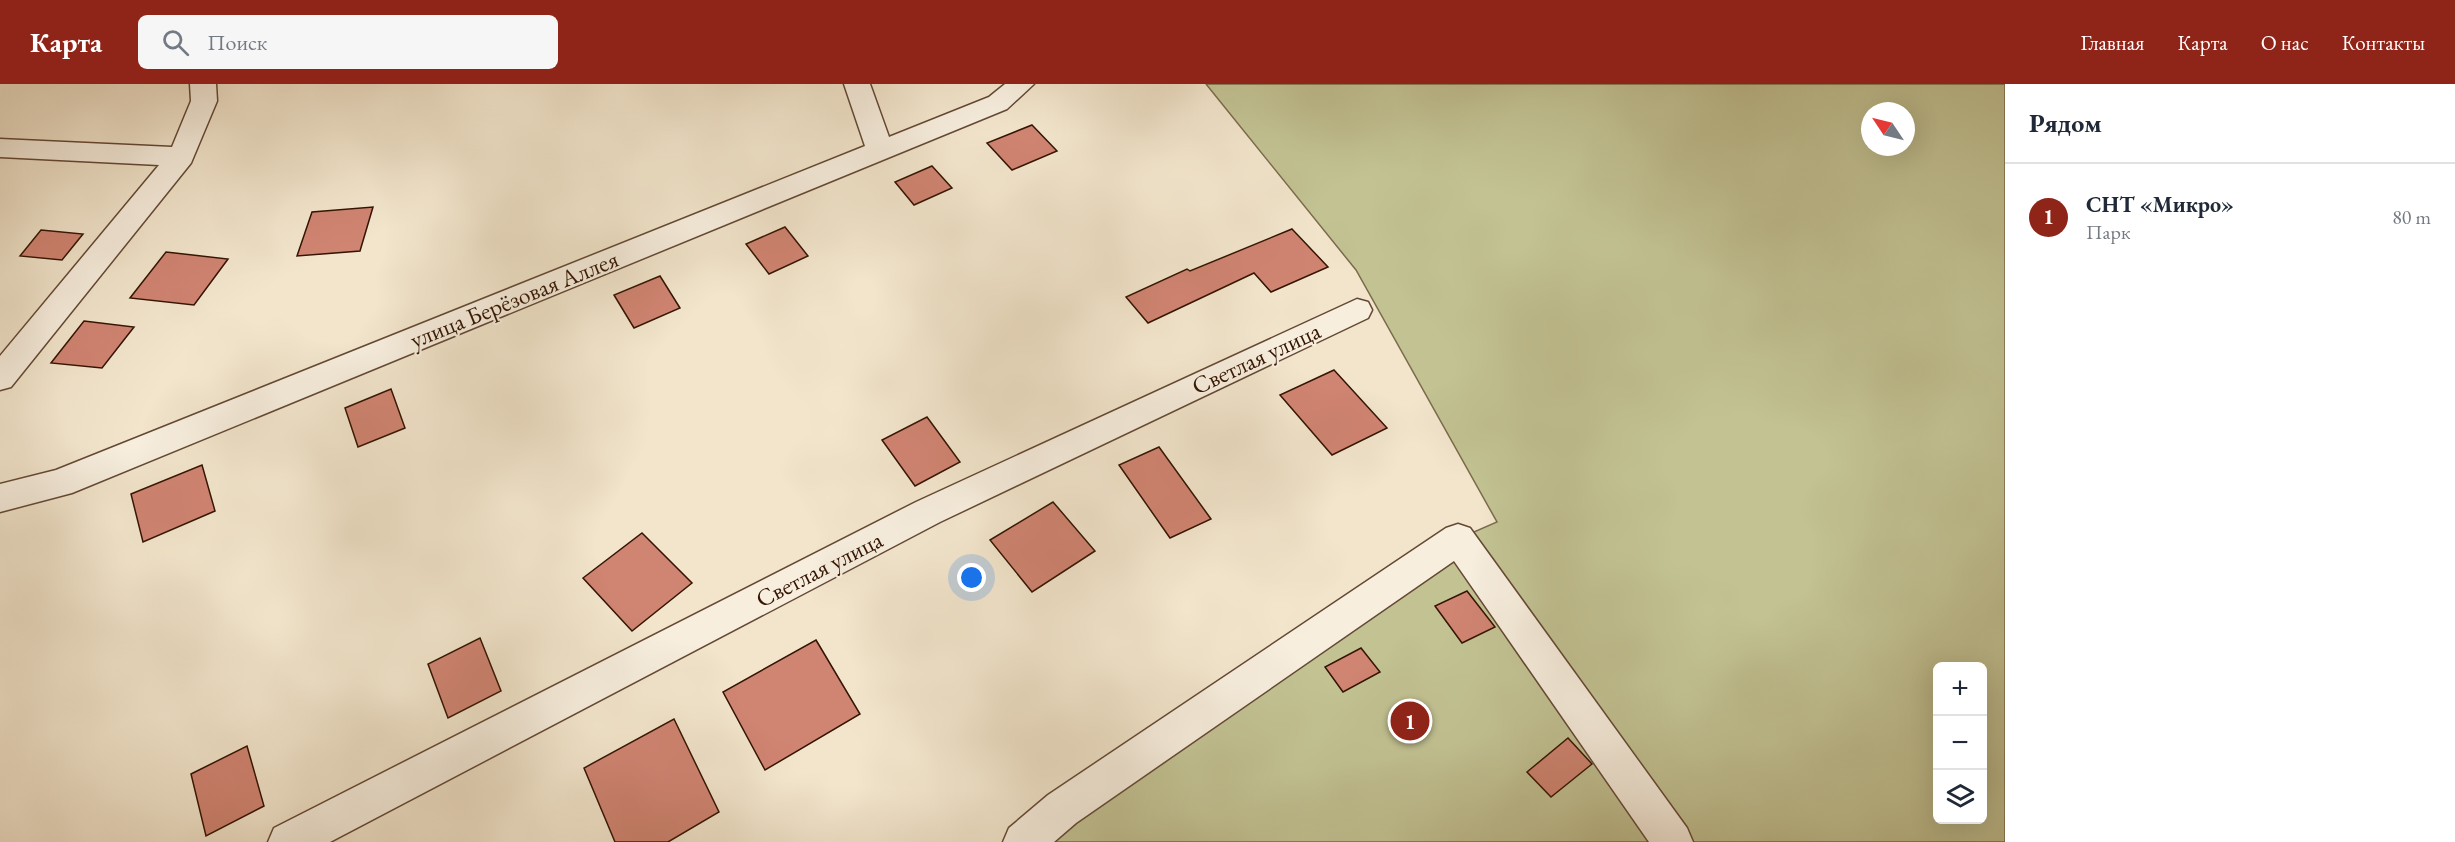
<!DOCTYPE html>
<html lang="ru">
<head>
<meta charset="utf-8">
<style>
	body { margin:0; font-family:"EB Garamond",serif; background:#f6f6f7; color:#1f2937 }
	.controls { position:absolute; right:18px; bottom:18px; display:grid; overflow:hidden; border-radius:9px; box-shadow:0 6px 24px #0002 }
	.controls button { width:54px; height:54px; display:grid; place-items:center; padding:0; border:0; border-bottom:2px solid #e0e1e3; background:#fff; color:#1f2937; font:30px sans-serif }
	.compass { position:absolute; left:1861px; top:18px; width:54px; height:54px; border-radius:50%; background:#fff; box-shadow:0 6px 24px #0002; rotate:305deg }
	.you { position:absolute; left:972px; top:494px; width:21px; height:21px; margin:-15px; border:4px solid #fff; border-radius:50%; background:#1a73e8; box-shadow:0 0 0 9px #1a73e833 }
	.badge { display:grid; place-items:center; width:39px; height:39px; border-radius:50%; background:#8f2418; color:#fff; font-size:20px; font-weight:700 }
	.pin { position:absolute; translate:-50% -50%; border:3px solid #fff; box-shadow:0 2px 6px #0006 }
	.list { margin:0; padding:0; list-style:none }
	h2 { display:flex; justify-content:space-between; align-items:center; height:78px; margin:0; padding:0 24px; font-size:26px }
	h2 small { font-size:20px; font-weight:400; color:#747a83 }
	.list li { display:grid; grid-template-columns:39px 1fr auto; gap:18px; align-items:center; box-sizing:border-box; height:108px; padding:0 24px; border-top:2px solid #e0e1e3 }
	.list b { display:block; font-size:22px; white-space:nowrap }
	.list p { margin:0; font-size:20px; white-space:nowrap; color:#747a83 }
	.list em { font-size:20px; font-style:normal; color:#747a83 }
	.icon { flex:none; width:33px; height:33px; fill:none; stroke:currentColor; stroke-width:2; stroke-linecap:round; stroke-linejoin:round }
	.map { position:relative; flex:none; width:2005px; height:758px; overflow:hidden }
	header { display:flex; align-items:center; gap:36px; box-sizing:border-box; height:84px; padding:0 30px; background:#8f2418; color:#fff }
	header strong { font-size:28px }
	nav { display:flex; gap:33px; margin-inline-start:auto; font-size:21px }
	.search { width:420px; height:54px; background:#f6f6f7; display:flex; align-items:center; gap:15px; box-sizing:border-box; padding:0 21px; border-radius:9px; color:#747a83; font-size:22px }
	main { display:flex }
	aside { flex:1; background:#fff }
	.map>svg:first-child { display:block }
	.green { fill:#c2c293; stroke:#7b6b4a; stroke-width:1.5; fill-rule:evenodd }
	.building { fill:#d08472; stroke:#341402; stroke-width:1.5 }
	.lines { fill:none; stroke-linecap:round; stroke-linejoin:round }
	.minor-casing { stroke:#644834; stroke-width:3 }
	.minor { fill:#f7eede; fill-rule:evenodd }
	.labels { text-anchor:middle; dominant-baseline:central; stroke-width:4.5; stroke-linejoin:round; paint-order:stroke }
	.street-label { font-size:24px; fill:#341402; stroke:#f7eede }
</style>
</head>
<body>
<header>
<strong>Карта</strong>
<div class="search"><svg class="icon" aria-label="search" viewBox="0 0 24 24"><circle cx="10" cy="10" r="6"/><path d="M15 15l6 6"/></svg>Поиск</div>
<nav><a>Главная</a><a>Карта</a><a>О нас</a><a>Контакты</a></nav>
</header>
<main>
<div class="map">
<svg width="2005" height="758" viewBox="0 0 2005 758">
	<rect width="100%" height="100%" fill="#f2e5cc"/>
	<filter id="stains"><feTurbulence type="fractalNoise" baseFrequency=".00333" numOctaves="4"/><feColorMatrix values="0 0 0 0 .2 0 0 0 0 .09 0 0 0 0 .02 0 0 0 .5 -.17"/></filter>
	<radialGradient id="worn" r=".72"><stop offset=".6" stop-color="#630" stop-opacity="0"/><stop offset="1" stop-color="#630" stop-opacity=".3"/></radialGradient>
	<path class="green" d="M1206,0H2005V758H1023L1062,725L1458,455L1497,438L1356,186ZM1870,27H1906V63H1870ZM1938,582H1982V736H1938Z"/>
	<g class="building">
		<polygon points="1032,41 1057,67 1012,86 987,59"/>
		<polygon points="932,82 952,104 914,121 895,98"/>
		<polygon points="373,123 360,167 297,172 312,128"/>
		<polygon points="785,143 808,172 769,190 746,160"/>
		<polygon points="1292,145 1328,183 1271,208 1254,189 1148,239 1126,213 1187,185 1190,187"/>
		<polygon points="41,146 83,150 62,176 20,172"/>
		<polygon points="166,168 228,175 194,221 130,214"/>
		<polygon points="660,192 680,224 634,244 614,211"/>
		<polygon points="84,237 134,243 102,284 51,279"/>
		<polygon points="1334,286 1387,344 1332,371 1280,311"/>
		<polygon points="391,305 405,344 358,363 345,324"/>
		<polygon points="927,333 960,378 915,402 882,356"/>
		<polygon points="1159,363 1211,435 1170,454 1119,381"/>
		<polygon points="202,381 215,427 143,458 131,410"/>
		<polygon points="1053,418 1095,467 1032,508 990,456"/>
		<polygon points="642,449 692,499 632,547 583,494"/>
		<polygon points="1467,507 1495,543 1462,559 1435,522"/>
		<polygon points="480,554 501,607 448,634 428,580"/>
		<polygon points="816,556 860,630 765,686 723,608"/>
		<polygon points="1361,564 1380,588 1343,608 1325,583"/>
		<polygon points="674,635 719,728 668,758 615,758 584,684"/>
		<polygon points="1568,654 1592,680 1551,713 1527,688"/>
		<polygon points="247,662 264,722 206,752 191,690"/>
	</g>
	<g class="lines">
		<g class="minor-casing">
			<g id="minor">
				<polygon points="190,0 216,0 217,17 191,79 11,303 0,306 0,272 159,81 0,73 0,55 172,63 191,17"/>
				<polygon points="844,0 870,0 889,53 989,13 1005,0 1034,0 1007,25 72,409 0,428 0,400 56,386 865,62"/>
				<polygon points="1357,215 1368,218 1372,226 1368,234 940,438 330,758 268,758 274,744 916,418"/>
				<polygon points="1458,440 1470,444 1687,744 1693,758 1649,758 1454,477 1076,739 1054,758 1003,758 1009,744 1048,711 1446,444"/>
			</g>
		</g>
		<use href="#minor" class="minor"/>
	</g>
	<g class="labels">
		<g class="street-label">
			<text transform="translate(514 215) rotate(-22)">улица Берёзовая Аллея</text>
			<text transform="translate(1256 274) rotate(-25)">Светлая улица</text>
			<text transform="translate(819 485) rotate(-27)">Светлая улица</text>
		</g>
	</g>
	<rect width="100%" height="100%" filter="url(#stains)"/>
	<rect width="100%" height="100%" fill="url(#worn)"/>
</svg>
<div class="controls">
<button>+</button>
<button>−</button>
<button><svg class="icon" aria-label="layers" viewBox="0 0 24 24"><path d="M12 4l9 5-9 5-9-5zM3 14l9 5 9-5"/></svg></button>
</div>
<svg class="compass" viewBox="-18 -18 36 36"><path d="M0-13l5 13h-10z" fill="#e53935"/><path d="M0 13l5-13h-10z" fill="#747a83"/></svg>
<div class="you"></div>
<div class="pin badge" style="left:1410px;top:637px">1</div>
</div>
<aside>
<h2>Рядом<small></small></h2>
<ul class="list">
<li><span class="badge">1</span><div><b>СНТ «Микро»</b><p>Парк</p></div><em>80 m</em></li>
</ul>
</aside>
</main>
</body>
</html>
